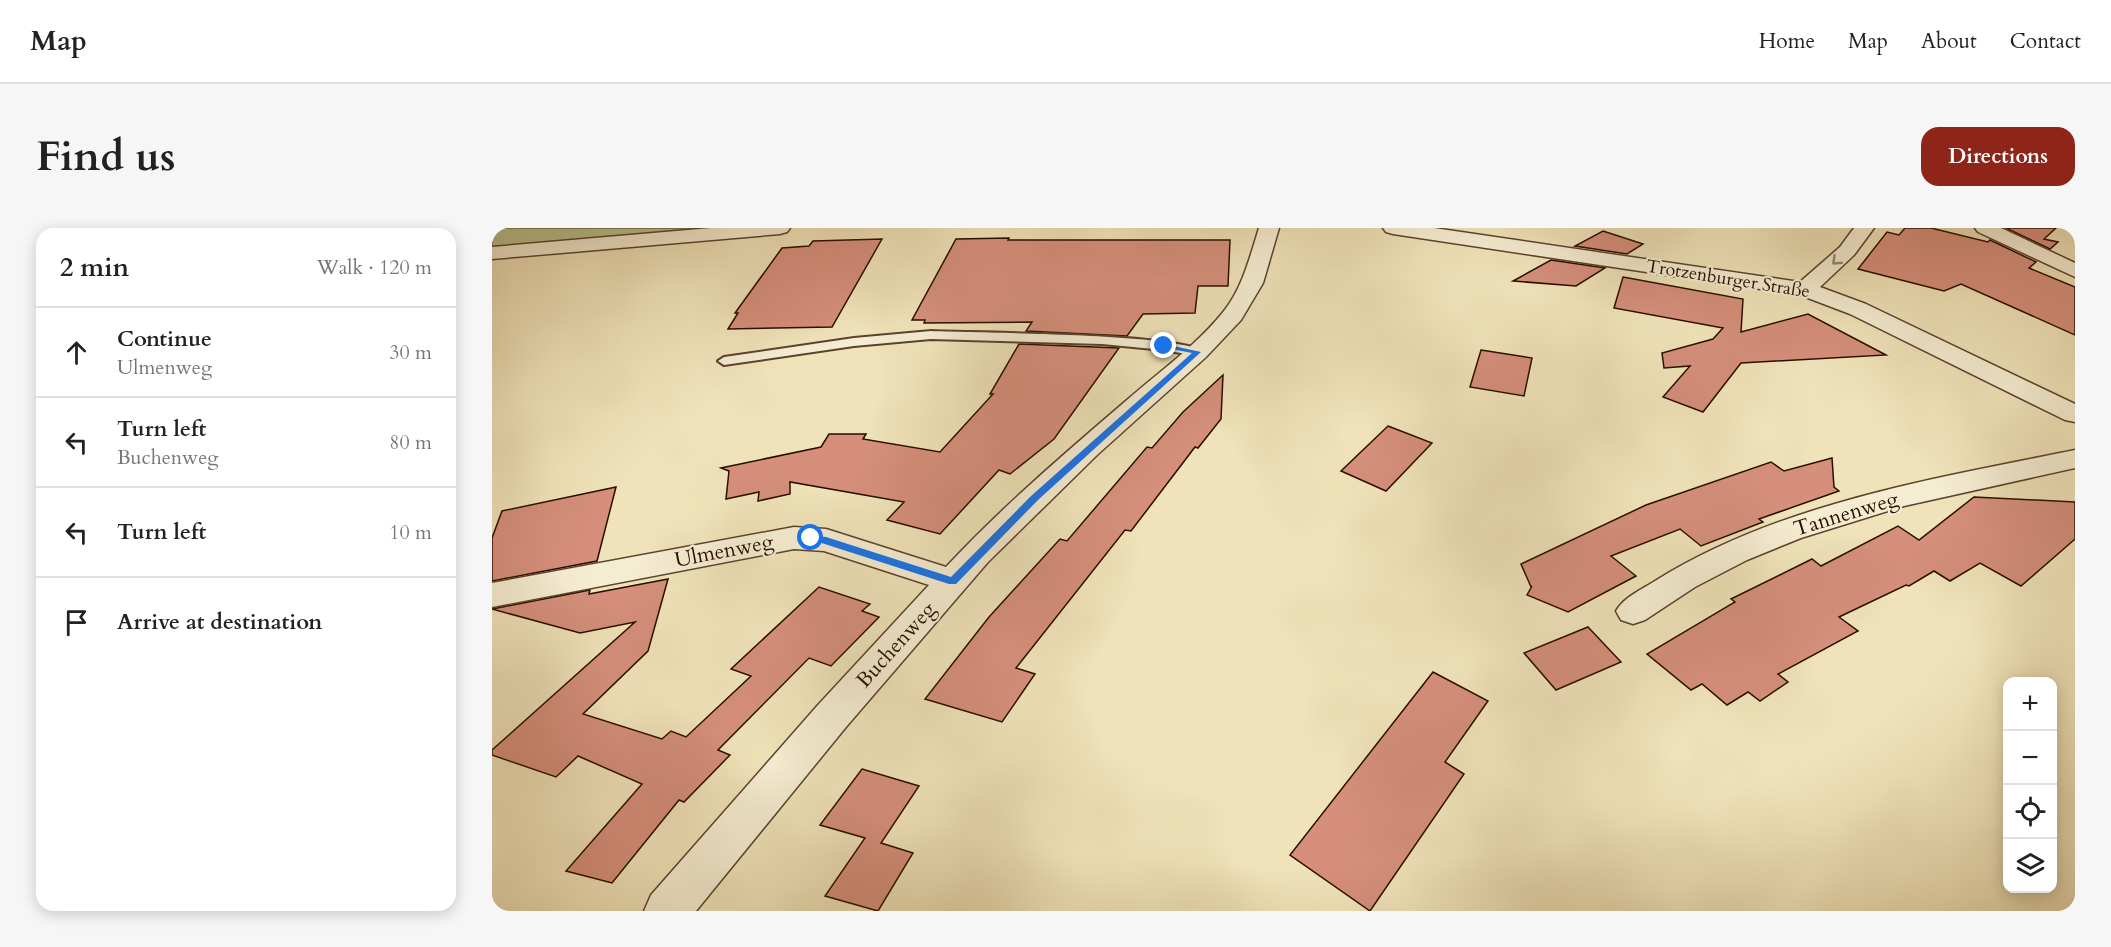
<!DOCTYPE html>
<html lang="en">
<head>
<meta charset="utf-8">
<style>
	body { margin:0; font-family:Cardo,serif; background:#f6f6f6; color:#222 }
	.controls { position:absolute; right:18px; bottom:18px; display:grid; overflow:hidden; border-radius:12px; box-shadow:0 3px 15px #0003 }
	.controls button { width:54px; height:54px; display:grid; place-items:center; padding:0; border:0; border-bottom:2px solid #e0e0e0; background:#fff; color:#222; font:30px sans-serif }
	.stop { position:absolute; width:18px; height:18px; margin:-14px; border:4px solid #1a73e8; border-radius:50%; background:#fff }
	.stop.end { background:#1a73e8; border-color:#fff; box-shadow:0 2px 6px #0008 }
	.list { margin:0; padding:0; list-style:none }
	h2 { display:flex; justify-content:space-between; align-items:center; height:78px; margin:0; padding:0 24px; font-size:26px }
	h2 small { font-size:20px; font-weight:400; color:#767676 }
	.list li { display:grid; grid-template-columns:39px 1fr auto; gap:18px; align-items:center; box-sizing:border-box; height:90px; padding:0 24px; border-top:2px solid #e0e0e0 }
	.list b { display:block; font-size:22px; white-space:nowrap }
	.list p { margin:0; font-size:20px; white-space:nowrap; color:#767676 }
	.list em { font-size:20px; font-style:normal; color:#767676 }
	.icon { flex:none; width:33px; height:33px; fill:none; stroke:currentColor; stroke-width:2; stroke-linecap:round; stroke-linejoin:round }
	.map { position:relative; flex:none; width:1583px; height:683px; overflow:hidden; border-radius:18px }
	header { display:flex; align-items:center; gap:36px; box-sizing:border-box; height:84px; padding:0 30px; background:#fff; border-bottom:2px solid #e0e0e0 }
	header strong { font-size:28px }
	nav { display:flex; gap:33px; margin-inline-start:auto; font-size:21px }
	.intro { display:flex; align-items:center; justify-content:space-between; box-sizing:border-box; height:144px; padding:0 36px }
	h1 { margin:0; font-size:42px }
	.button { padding:15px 27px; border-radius:18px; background:#8f2418; color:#fff; font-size:21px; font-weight:700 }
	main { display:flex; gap:36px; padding:0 36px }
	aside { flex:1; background:#fff; border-radius:18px; box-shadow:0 3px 15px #0003 }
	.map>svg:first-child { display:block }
	.green { fill:#b8c490; stroke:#706848; stroke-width:1.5 }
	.building { fill:#d58f7b; stroke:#290d00; stroke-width:1.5 }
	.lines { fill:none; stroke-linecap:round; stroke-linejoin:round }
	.lane-casing { stroke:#5b422e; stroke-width:4 }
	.street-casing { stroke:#5b422e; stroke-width:3 }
	.lane { fill:#f5edd2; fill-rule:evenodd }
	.street { fill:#f5edd2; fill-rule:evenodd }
	.oneway { stroke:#998874 }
	.route { fill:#1a73e8 }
	.labels { text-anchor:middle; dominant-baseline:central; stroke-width:4.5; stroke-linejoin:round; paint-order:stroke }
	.far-street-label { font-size:18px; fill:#290d00; stroke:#f5edd2 }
	.street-label { font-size:21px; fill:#290d00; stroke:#f5edd2 }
</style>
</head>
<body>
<header>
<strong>Map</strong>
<nav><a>Home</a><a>Map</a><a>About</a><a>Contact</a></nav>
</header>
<div class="intro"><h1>Find us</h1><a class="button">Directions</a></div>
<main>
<aside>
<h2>2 min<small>Walk · 120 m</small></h2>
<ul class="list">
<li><svg class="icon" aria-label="ahead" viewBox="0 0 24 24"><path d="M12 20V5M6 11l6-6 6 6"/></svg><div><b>Continue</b><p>Ulmenweg</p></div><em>30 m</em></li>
<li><svg class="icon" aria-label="left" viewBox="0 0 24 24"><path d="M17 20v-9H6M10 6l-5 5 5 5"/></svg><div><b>Turn left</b><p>Buchenweg</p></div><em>80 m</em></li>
<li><svg class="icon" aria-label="left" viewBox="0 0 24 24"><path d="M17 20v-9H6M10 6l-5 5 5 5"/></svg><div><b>Turn left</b></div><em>10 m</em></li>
<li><svg class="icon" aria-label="arrive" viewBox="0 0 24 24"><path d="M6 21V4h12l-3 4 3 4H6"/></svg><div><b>Arrive at destination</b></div></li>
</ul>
</aside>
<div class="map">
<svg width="1583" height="683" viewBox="0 0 1583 683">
	<rect width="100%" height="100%" fill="#f0e3b9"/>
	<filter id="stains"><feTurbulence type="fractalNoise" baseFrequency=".00333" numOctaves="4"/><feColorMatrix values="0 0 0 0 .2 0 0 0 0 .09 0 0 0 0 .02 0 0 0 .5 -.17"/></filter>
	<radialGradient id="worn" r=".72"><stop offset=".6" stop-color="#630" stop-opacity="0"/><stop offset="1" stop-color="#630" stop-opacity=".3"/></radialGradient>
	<polygon class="green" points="0,0 225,0 0,21"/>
	<g class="building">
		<polygon points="1413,0 1439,0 1496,14 1498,12 1544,34 1537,40 1583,59 1583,107 1469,56 1452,63 1366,41 1395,4 1407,7"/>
		<polygon points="1514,0 1564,0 1552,11 1566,14 1558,21"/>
		<polygon points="1111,3 1151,16 1135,26 1083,18"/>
		<polygon points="517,10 516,12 738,12 736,58 706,58 703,85 651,86 635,108 534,103 540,94 432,95 433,92 420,92 464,11"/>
		<polygon points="390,11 340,99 236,101 246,85 243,85 290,20 317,18 321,13"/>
		<polygon points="1059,32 1113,40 1084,58 1021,53"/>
		<polygon points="1131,49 1251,71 1249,104 1316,86 1394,127 1249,135 1211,184 1171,169 1198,138 1172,140 1170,125 1221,111 1231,100 1122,80"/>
		<polygon points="527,116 627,120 562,211 518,246 507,242 448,306 395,292 412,274 298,254 298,266 266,273 267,264 234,271 237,243 229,240 329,219 337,206 374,206 371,211 448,224 501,166 498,166"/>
		<polygon points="989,122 1040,130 1032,168 978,159"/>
		<polygon points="731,147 729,191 706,220 703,219 639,303 633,302 524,440 543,446 510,494 433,471 497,389 568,311 575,313 655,219 660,220 691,184"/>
		<polygon points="896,198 940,215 894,263 849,243"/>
		<polygon points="1340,230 1342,259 1347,263 1267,291 1271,294 1209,318 1188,301 1119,328 1144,348 1076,384 1035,367 1040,358 1039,359 1029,336 1154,277 1279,234 1292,243"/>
		<polygon points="124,259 105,333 0,353 0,310 10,283"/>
		<polygon points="1482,269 1583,274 1583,311 1529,358 1488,335 1458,353 1442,343 1417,358 1414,357 1347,389 1366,403 1286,446 1296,454 1268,473 1256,464 1235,477 1210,456 1199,462 1155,426 1243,374 1239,371 1320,331 1329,338 1406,298 1427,312"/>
		<polygon points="176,351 156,423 91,486 170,511 179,503 194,509 259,448 239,441 327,359 378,376 370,383 387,389 339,438 317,430 226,522 238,527 192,574 187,572 120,655 74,643 150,556 86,528 64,549 0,527 0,522 143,394 88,405 0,381 98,362 97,366"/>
		<polygon points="1096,399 1129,434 1064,462 1032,425"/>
		<polygon points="941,444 996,473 953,534 972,546 878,683 798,627"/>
		<polygon points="370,541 427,558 389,615 421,625 386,683 333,668 373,610 328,597"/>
	</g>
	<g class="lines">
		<g class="lane-casing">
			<path id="lane" d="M439,103C479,105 691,105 711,124L705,128L672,122L610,116L439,111L362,118L232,137L226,133L232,129L362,110Z"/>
		</g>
		<g class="street-casing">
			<g id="street">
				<polygon points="219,0 298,0 295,4 288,6 0,31 0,19"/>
				<path d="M767,0H787L771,55L749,92L714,129L605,227L496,334L354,499L204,683H152L159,667L326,477L437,357L332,323L302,321L0,379V355L302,299L334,301L454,339C510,279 573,225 635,172C667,144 705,117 732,83C751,59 758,28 767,0Z"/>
				<polygon points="891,0 942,0 1308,54 1348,19 1362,0 1382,0 1362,27 1328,59 1374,76 1583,176 1583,194 1573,192 1358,86 1308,67 901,6 894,4"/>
				<polygon points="1483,0 1509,0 1583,35 1583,49 1486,4"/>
				<path d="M1583,222V240L1412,278L1309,310L1255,332L1203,359L1153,392L1141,396L1129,392L1124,383C1132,369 1149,362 1163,353C1288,275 1441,251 1583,222Z"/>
			</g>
		</g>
		<use href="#lane" class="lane"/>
		<use href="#street" class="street"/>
	</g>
	<defs><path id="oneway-chevron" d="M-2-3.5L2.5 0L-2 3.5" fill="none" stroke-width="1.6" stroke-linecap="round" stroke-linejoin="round" transform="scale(1.5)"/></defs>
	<use class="oneway" href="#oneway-chevron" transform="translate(1344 33) rotate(137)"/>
	<polygon class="route" points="672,116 709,124 546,272 464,356 457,356 314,310 319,307 334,309 459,349 539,268 700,125 669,119"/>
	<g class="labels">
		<g class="far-street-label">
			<text transform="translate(1236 51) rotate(9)">Trotzenburger Straße</text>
		</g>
		<g class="street-label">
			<text transform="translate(1354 286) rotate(-17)">Tannenweg</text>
			<text transform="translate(232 323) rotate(-11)">Ulmenweg</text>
			<text transform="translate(404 417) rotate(-48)">Buchenweg</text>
		</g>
	</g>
	<rect width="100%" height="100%" filter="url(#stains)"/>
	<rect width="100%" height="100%" fill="url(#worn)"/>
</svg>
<div class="controls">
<button>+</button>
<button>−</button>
<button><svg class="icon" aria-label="locate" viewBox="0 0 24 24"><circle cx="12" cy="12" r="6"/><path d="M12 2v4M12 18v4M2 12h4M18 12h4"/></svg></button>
<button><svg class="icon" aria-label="layers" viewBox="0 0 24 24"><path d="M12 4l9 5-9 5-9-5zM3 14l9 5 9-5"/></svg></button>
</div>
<div class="stop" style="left:319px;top:310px"></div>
<div class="stop end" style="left:672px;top:118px"></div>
</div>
</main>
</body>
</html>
